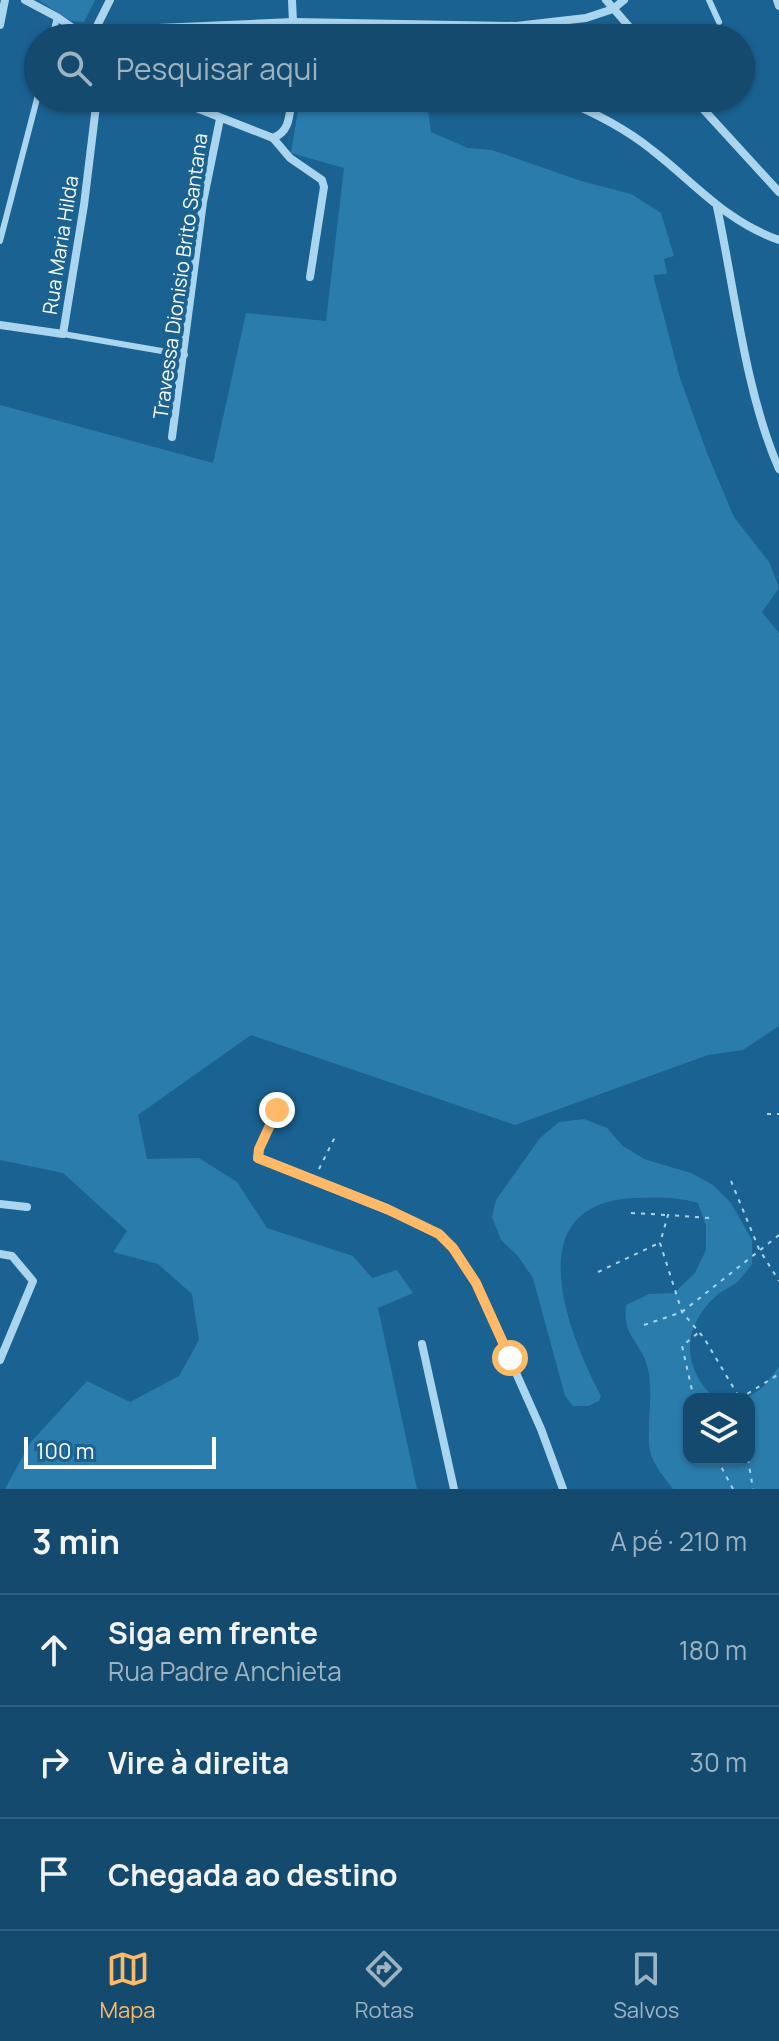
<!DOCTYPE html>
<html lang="pt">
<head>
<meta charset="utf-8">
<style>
	body { margin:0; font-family:Manrope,sans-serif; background:#1d5172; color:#f1f3f6 }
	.controls { position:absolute; right:24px; bottom:24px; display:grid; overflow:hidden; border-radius:16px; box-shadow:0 2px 6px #0004 }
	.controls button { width:72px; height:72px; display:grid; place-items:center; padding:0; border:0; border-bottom:2px solid #336280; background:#144a6d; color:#f1f3f6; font:40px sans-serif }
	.scale { position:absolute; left:24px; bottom:20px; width:192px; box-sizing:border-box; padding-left:8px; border:4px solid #fff; border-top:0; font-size:22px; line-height:28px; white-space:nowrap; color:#fff; -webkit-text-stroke:6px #1a6291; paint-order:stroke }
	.stop { position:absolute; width:24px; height:24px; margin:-18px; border:6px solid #ffb967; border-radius:50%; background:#fff }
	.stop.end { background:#ffb967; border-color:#fff; box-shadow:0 2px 8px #0008 }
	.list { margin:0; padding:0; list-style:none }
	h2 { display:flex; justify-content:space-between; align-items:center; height:104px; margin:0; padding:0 32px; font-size:34px }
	h2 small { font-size:26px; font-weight:400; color:#9db3c2 }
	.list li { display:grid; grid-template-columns:52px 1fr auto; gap:24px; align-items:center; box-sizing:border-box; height:112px; padding:0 32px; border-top:2px solid #336280 }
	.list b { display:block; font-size:30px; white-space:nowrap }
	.list p { margin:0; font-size:26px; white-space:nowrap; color:#9db3c2 }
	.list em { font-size:26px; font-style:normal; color:#9db3c2 }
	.icon { flex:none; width:44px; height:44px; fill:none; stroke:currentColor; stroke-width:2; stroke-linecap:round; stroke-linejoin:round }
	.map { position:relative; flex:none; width:779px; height:1489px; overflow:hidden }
	.search { position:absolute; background:#144a6d; box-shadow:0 2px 6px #0004; left:24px; right:24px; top:24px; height:88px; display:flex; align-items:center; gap:20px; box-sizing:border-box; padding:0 28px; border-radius:44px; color:#9db3c2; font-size:30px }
	.sheet { height:440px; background:#144a6d }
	nav { display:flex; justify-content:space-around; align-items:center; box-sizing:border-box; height:112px; border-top:2px solid #336280; background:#144a6d; font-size:22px; color:#9db3c2 }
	nav a { display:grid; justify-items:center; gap:4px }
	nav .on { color:#ffb967 }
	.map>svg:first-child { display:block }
	.green { fill:#2a7cad }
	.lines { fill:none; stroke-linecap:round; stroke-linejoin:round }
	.path { stroke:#aad5ef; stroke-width:2; stroke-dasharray:4 6; stroke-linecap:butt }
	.service { stroke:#aad5ef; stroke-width:6 }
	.minor { stroke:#aad5ef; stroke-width:8 }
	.route { stroke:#ffb967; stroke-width:10 }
	.labels { text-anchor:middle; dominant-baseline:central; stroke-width:8; stroke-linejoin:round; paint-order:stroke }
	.street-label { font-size:20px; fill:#fff; stroke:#1a6291 }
</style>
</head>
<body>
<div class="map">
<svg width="779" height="1489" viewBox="0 0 779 1489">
	<rect width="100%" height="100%" fill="#1a6291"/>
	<g class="green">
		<polygon points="38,0 95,0 84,22 71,21"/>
		<polygon points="312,31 417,32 418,38 311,38"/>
		<polygon points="300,98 426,98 431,132 468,148 492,150 581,181 631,194 661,213 674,256 664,259 667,274 653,275 680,378 707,453 734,517 769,562 779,588 762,612 779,633 779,1026 743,1050 708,1055 515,1125 251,1035 138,1115 147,1159 199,1158 237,1182 267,1228 353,1256 372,1278 397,1270 413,1293 378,1308 417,1489 5,1489 30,1443 87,1381 130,1402 179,1376 199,1340 192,1294 158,1264 113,1252 127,1231 63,1173 0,1160 0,405 213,463 246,313 326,321 344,168 291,153"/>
		<path d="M584,1119L607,1128L623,1146L644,1159L691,1173L713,1185L731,1203L752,1240V1264C747,1270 742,1278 736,1283C729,1288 721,1291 715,1297C681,1328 682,1370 716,1399H689V1459H749V1399H746L763,1387L779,1367V1489H673C665,1478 653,1465 650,1451C645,1421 657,1387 644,1357C634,1337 623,1332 626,1305L649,1294L674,1293L695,1273L706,1250V1226L698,1203C677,1197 659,1197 637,1198C517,1201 566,1330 601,1396L599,1401L588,1406H573L565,1396L533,1278L518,1256L501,1240L492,1217L496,1200L540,1138L559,1122Z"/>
	</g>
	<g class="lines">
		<g class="path">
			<polyline points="767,1114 779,1114"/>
			<polyline points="258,1153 277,1110"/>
			<polyline points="319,1169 335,1137"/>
			<polyline points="731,1181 759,1249 779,1281"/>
			<polyline points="631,1213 667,1215"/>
			<polyline points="709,1218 668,1215 660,1243 682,1312 704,1338 739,1397"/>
			<polyline points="598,1272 659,1243"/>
			<polyline points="644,1325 682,1312 779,1235"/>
			<polyline points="694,1399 682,1346 698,1333"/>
			<polyline points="739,1399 779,1374"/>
			<polyline points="717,1459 733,1489"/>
			<polyline points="748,1459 753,1489"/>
		</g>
		<g class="service">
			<polyline points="709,0 719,22"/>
			<polyline points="52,38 57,17"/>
			<polyline points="0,241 38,95"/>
			<polyline points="63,334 185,355"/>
		</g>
		<g class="minor">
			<polyline points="25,0 57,17 87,38"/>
			<polyline points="292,0 293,22"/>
			<polyline points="606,0 639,38"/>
			<polyline points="777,0 779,6"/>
			<polyline points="0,25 5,0"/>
			<polyline points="478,27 484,38"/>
			<polyline points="91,38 110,0"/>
			<polyline points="95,38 112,30 293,22 516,26 586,18 613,9 624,0"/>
			<polyline points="300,38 302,23"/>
			<path d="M171,98L273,138C291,131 289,114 292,98"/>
			<path d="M559,98C591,111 625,128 652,150C696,184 725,221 779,240"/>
			<polyline points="693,98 779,192"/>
			<polyline points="273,138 290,158 322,180 324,187 310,277"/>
			<path d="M717,207C735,291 745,391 779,469"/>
			<polyline points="0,325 63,334 84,205 97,98"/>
			<polyline points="172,437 203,202 220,119"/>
			<polyline points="266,1161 414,1221 439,1234 453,1248 476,1283 541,1429 563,1489"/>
			<polyline points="0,1204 27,1207"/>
			<polyline points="0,1254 12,1256 33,1281 0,1360"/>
			<polyline points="422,1344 454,1489"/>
		</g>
	</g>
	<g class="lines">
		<polyline class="route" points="277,1110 259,1149 258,1158 387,1209 439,1234 453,1248 476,1283 510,1358"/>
	</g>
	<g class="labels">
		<g class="street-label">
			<text transform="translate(60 245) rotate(-81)">Rua Maria Hilda</text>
			<text transform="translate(180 276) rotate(-82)">Travessa Dionisio Brito Santana</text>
		</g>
	</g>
</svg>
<div class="controls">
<button><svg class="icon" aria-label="layers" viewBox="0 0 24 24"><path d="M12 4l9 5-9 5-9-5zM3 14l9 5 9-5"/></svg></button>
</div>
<div class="scale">100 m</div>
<div class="stop" style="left:510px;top:1358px"></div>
<div class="stop end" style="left:277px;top:1110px"></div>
<div class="search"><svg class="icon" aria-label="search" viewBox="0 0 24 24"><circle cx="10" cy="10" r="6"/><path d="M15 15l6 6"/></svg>Pesquisar aqui</div>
</div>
<section class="sheet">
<h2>3 min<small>A pé · 210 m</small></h2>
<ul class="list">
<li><svg class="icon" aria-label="ahead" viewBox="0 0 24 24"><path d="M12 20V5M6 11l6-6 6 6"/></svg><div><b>Siga em frente</b><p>Rua Padre Anchieta</p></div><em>180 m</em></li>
<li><svg class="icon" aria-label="right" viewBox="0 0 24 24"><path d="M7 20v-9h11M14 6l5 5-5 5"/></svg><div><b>Vire à direita</b></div><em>30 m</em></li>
<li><svg class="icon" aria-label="arrive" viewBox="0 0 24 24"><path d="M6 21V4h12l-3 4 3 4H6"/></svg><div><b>Chegada ao destino</b></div></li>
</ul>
</section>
<nav>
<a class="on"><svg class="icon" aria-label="map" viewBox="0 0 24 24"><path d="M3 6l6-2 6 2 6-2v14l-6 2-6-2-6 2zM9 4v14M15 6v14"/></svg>Mapa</a>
<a><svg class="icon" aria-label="directions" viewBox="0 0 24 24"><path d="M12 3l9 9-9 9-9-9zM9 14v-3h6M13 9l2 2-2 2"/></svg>Rotas</a>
<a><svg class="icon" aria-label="saved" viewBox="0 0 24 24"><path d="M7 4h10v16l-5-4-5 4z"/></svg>Salvos</a>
</nav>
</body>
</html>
